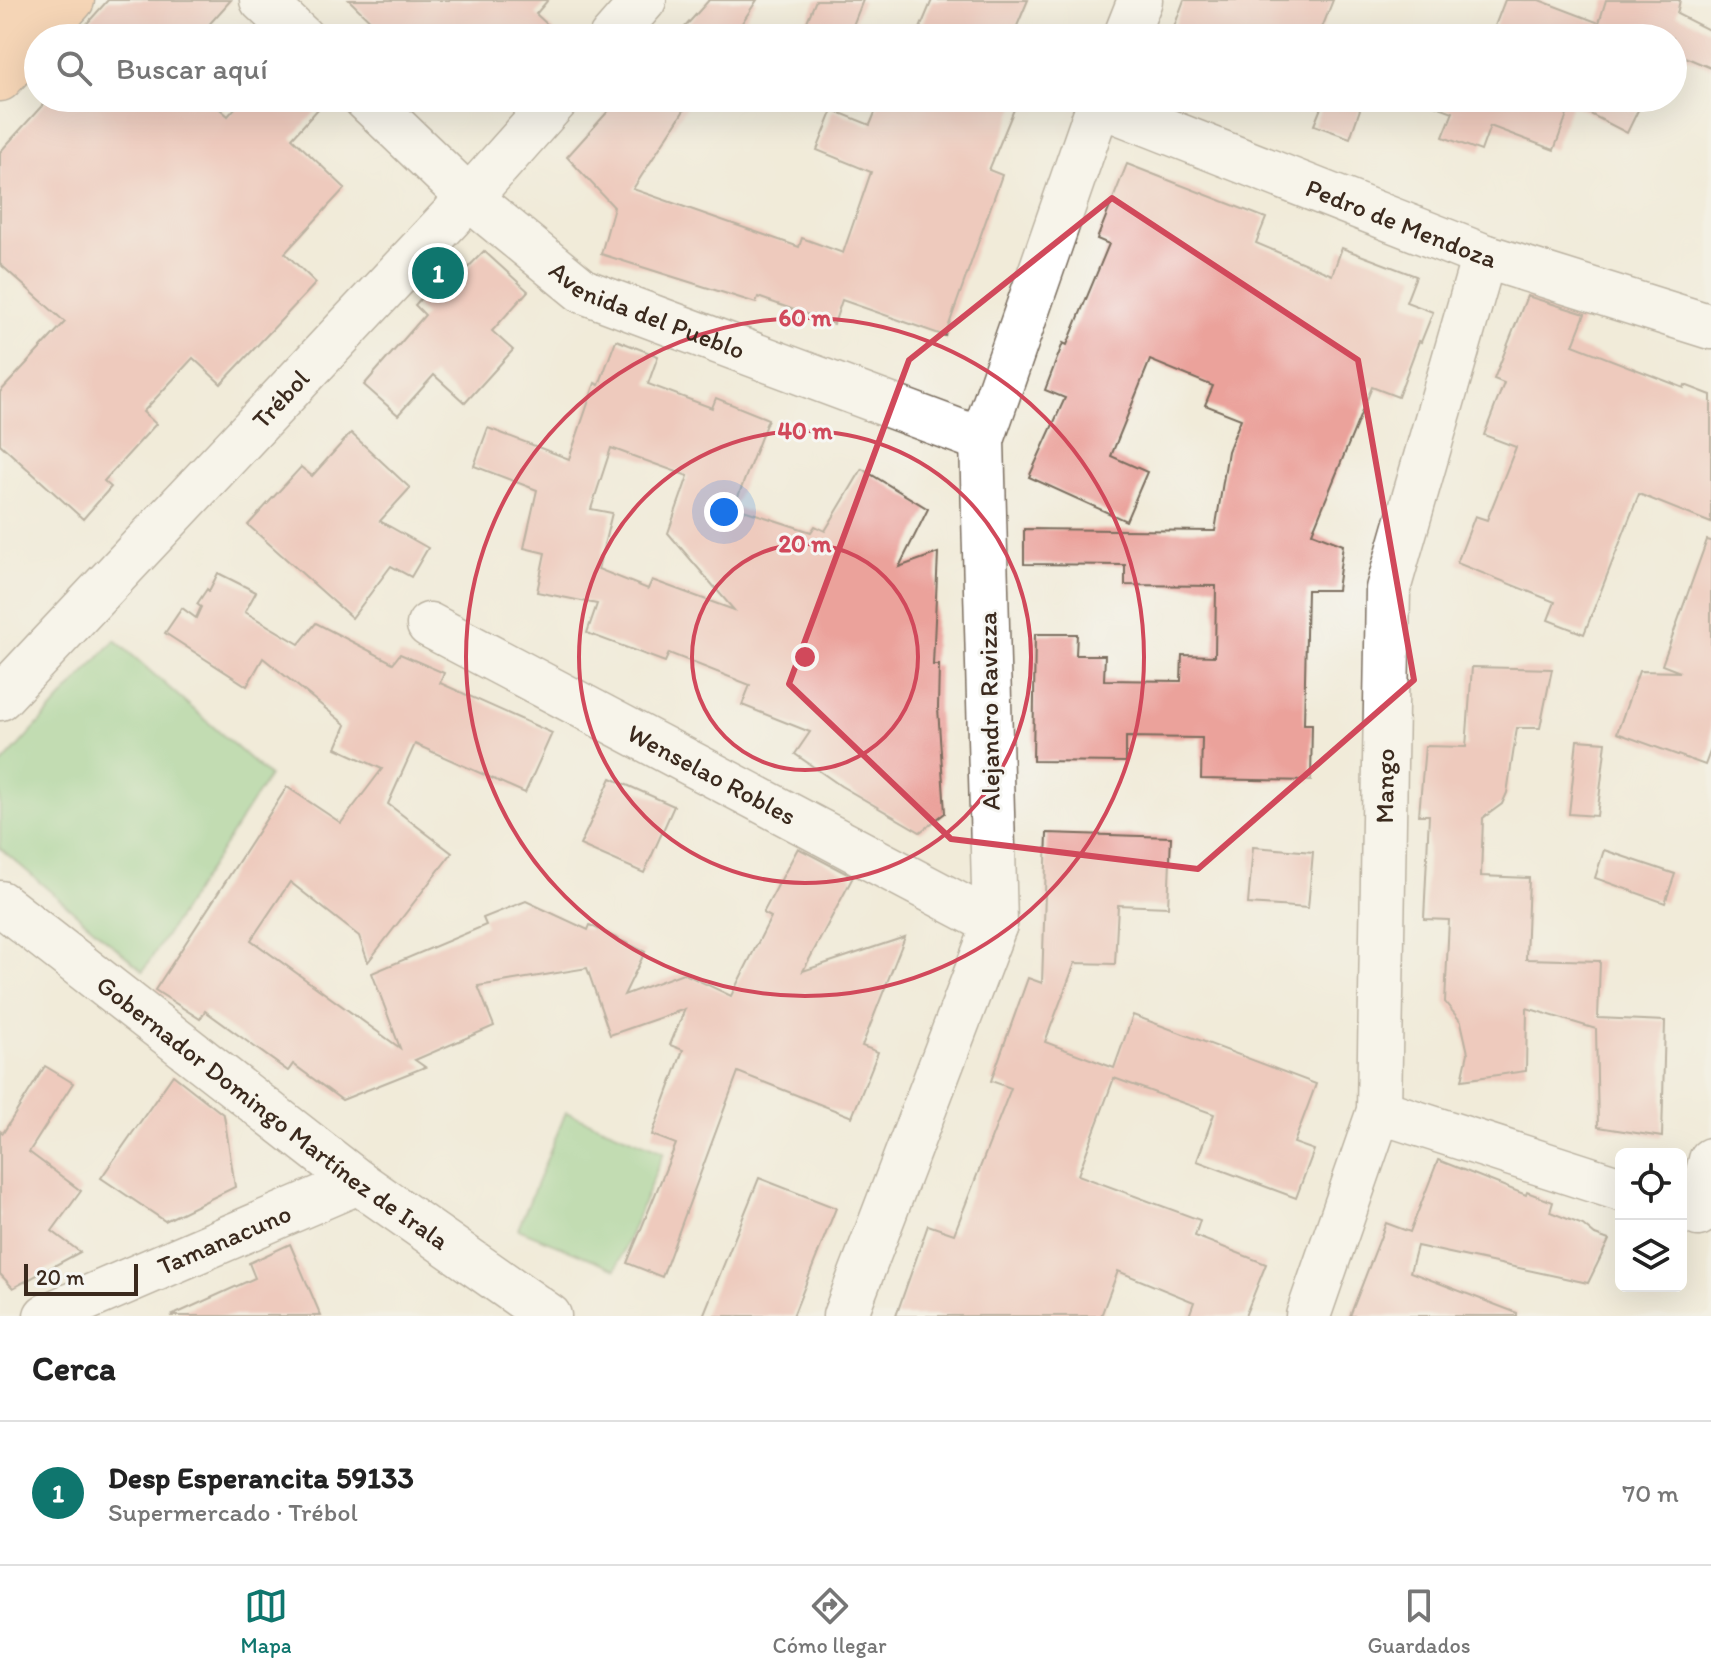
<!DOCTYPE html>
<html lang="es">
<head>
<meta charset="utf-8">
<style>
	body { margin:0; font-family:Itim,sans-serif; background:#f6f6f6; color:#222 }
	.controls { position:absolute; right:24px; bottom:24px; display:grid; overflow:hidden; border-radius:12px; box-shadow:0 8px 32px #0002 }
	.controls button { width:72px; height:72px; display:grid; place-items:center; padding:0; border:0; border-bottom:2px solid #e0e0e0; background:#fff; color:#222; font:40px sans-serif }
	.scale { position:absolute; left:24px; bottom:20px; width:114px; box-sizing:border-box; padding-left:8px; border:4px solid #3b2a1e; border-top:0; font-size:22px; line-height:28px; white-space:nowrap; color:#3b2a1e; -webkit-text-stroke:6px #f6f6f2; paint-order:stroke }
	.you { position:absolute; left:724px; top:512px; width:28px; height:28px; margin:-20px; border:6px solid #fff; border-radius:50%; background:#1a73e8; box-shadow:0 0 0 12px #1a73e833 }
	.badge { display:grid; place-items:center; width:52px; height:52px; border-radius:50%; background:#0f766e; color:#fff; font-size:26px; font-weight:700 }
	.pin { position:absolute; translate:-50% -50%; border:4px solid #fff; box-shadow:0 2px 8px #0006 }
	.list { margin:0; padding:0; list-style:none }
	h2 { display:flex; justify-content:space-between; align-items:center; height:104px; margin:0; padding:0 32px; font-size:34px }
	h2 small { font-size:26px; font-weight:400; color:#767676 }
	.list li { display:grid; grid-template-columns:52px 1fr auto; gap:24px; align-items:center; box-sizing:border-box; height:144px; padding:0 32px; border-top:2px solid #e0e0e0 }
	.list b { display:block; font-size:30px; white-space:nowrap }
	.list p { margin:0; font-size:26px; white-space:nowrap; color:#767676 }
	.list em { font-size:26px; font-style:normal; color:#767676 }
	.icon { flex:none; width:44px; height:44px; fill:none; stroke:currentColor; stroke-width:2; stroke-linecap:round; stroke-linejoin:round }
	.map { position:relative; flex:none; width:1711px; height:1316px; overflow:hidden }
	.search { position:absolute; background:#fff; box-shadow:0 8px 32px #0002; left:24px; right:24px; top:24px; height:88px; display:flex; align-items:center; gap:20px; box-sizing:border-box; padding:0 28px; border-radius:44px; color:#767676; font-size:30px }
	.sheet { height:248px; background:#fff }
	nav { display:flex; justify-content:space-around; align-items:center; box-sizing:border-box; height:112px; border-top:2px solid #e0e0e0; background:#fff; font-size:22px; color:#767676 }
	nav a { display:grid; justify-items:center; gap:4px }
	nav .on { color:#0f766e }
	.map>svg:first-child { display:block }
	.green { fill:#89cb84; stroke:#627a51; stroke-width:2 }
	.building { fill:#eba29b; fill-rule:evenodd }
	.lines { fill:none; stroke-linecap:round; stroke-linejoin:round }
	.minor-casing { stroke:#7b6e5f; stroke-width:47 }
	.major-casing { stroke:#7b6e5f; stroke-width:47 }
	.minor { stroke:#fff; stroke-width:44 }
	.major { stroke:#fbbb8c; stroke-width:44 }
	.marked { fill:none; stroke:#d1495b; stroke-width:6; stroke-linejoin:round }
	.ring { fill:none; stroke:#d1495b; stroke-width:4 }
	.labels { text-anchor:middle; dominant-baseline:central; stroke-width:6; stroke-linejoin:round; paint-order:stroke }
	.street-label { font-size:26px; fill:#3b2a1e; stroke:#f6f6f2 }
	.centre { fill:#d1495b; stroke:#f6f6f2; stroke-width:4 }
	.ring-label { font-size:24px; text-anchor:middle; font-weight:bold; fill:#d1495b; stroke:#f6f6f2; stroke-width:6; stroke-linejoin:round; paint-order:stroke }
</style>
</head>
<body>
<div class="map">
<svg width="1711" height="1316" viewBox="0 0 1711 1316">
	<rect width="100%" height="100%" fill="#f6f6f2"/>
	<filter id="ink" filterUnits="userSpaceOnUse"><feTurbulence type="fractalNoise" baseFrequency=".0125" numOctaves="2"/><feDisplacementMap in="SourceGraphic" scale="16" xChannelSelector="R" yChannelSelector="G"/><feConvolveMatrix kernelMatrix="1 2 1 2 8 2 1 2 1" color-interpolation-filters="sRGB"/></filter>
	<filter id="wash" filterUnits="userSpaceOnUse"><feTurbulence type="fractalNoise" baseFrequency=".006" numOctaves="4" result="noise"/><feDisplacementMap in="SourceGraphic" scale="32" xChannelSelector="R" yChannelSelector="G"/><feGaussianBlur stdDeviation="1.8" result="paint"/><feColorMatrix in="noise" values="0 0 0 0 0 0 0 0 0 0 0 0 0 0 0 0 0 1.4 0 .05"/><feComposite in="paint" operator="in"/></filter>
	<g filter="url(#wash)">
		<rect width="100%" height="100%" fill="#f1ebd9"/>
		<g class="green">
			<polygon points="115,640 269,776 143,971 0,848 0,766"/>
			<polygon points="566,1112 664,1152 616,1269 518,1229"/>
		</g>
		<g id="blocks">
			<g class="building">
				<polygon points="108,0 231,0 197,38 74,38"/>
				<polygon points="349,0 548,0 536,14 562,38 388,38"/>
				<polygon points="709,0 757,0 732,38 675,38"/>
				<polygon points="816,0 863,0 848,38 800,38"/>
				<polygon points="932,0 1028,0 1012,38 916,38"/>
				<polygon points="1184,0 1333,0 1318,38 1170,38"/>
				<polygon points="1505,0 1539,0 1599,23 1606,0 1680,0 1677,14 1711,31 1711,68 1673,52 1673,38 1527,38 1495,26"/>
				<polygon points="49,98 207,98 228,116 244,98 328,98 292,138 345,188 285,253 316,283 221,384 193,358 143,412 156,424 104,481 111,487 83,519 0,444 0,392 65,322 0,264 0,152"/>
				<polygon points="620,98 692,98 633,189 799,247 802,238 843,253 871,172 817,150 833,110 870,125 881,98 993,98 1015,107 989,170 1002,175 945,336 842,300 834,324 758,297 756,303 601,254 614,207 567,157"/>
				<polygon points="1325,98 1364,98 1350,138 1314,125"/>
				<polygon points="1424,98 1644,98 1627,133 1571,104 1554,150 1490,126 1481,151 1443,137 1453,112 1423,101"/>
				<polygon points="1127,164 1266,218 1256,243 1332,275 1342,248 1416,276 1406,302 1433,312 1421,342 1419,341 1398,397 1372,387 1312,533 1343,545 1337,590 1307,590 1304,724 1312,724 1311,781 1201,779 1202,738 1126,737 1126,762 1033,761 1035,634 1077,634 1076,655 1105,655 1104,680 1181,681 1182,655 1215,656 1216,586 1125,585 1125,565 1024,564 1024,529 1215,531 1228,451 1241,419 1205,405 1213,386 1150,360 1111,456 1147,472 1126,521 1029,477 1065,398 1045,390 1063,343 1067,345 1109,244 1097,239"/>
				<polygon points="484,251 528,291 492,331 513,350 465,403 434,375 398,415 364,385 425,315 415,305 443,274 453,283"/>
				<polygon points="1527,296 1585,314 1573,345 1684,388 1685,385 1711,395 1711,523 1639,494 1584,634 1548,620 1555,602 1457,563 1475,516 1487,520 1516,447 1484,435 1504,383 1494,379"/>
				<path d="M616,340L658,356L648,384L712,408L716,398L768,419L734,507L811,532L815,526L825,531L862,469L928,509L899,567L938,553L933,665H939L938,708L945,813L920,832L841,786L795,754L810,732L742,705L750,685L669,653L665,662L587,633L597,604L537,592L545,553L524,548L537,490L474,466L488,428L569,459L595,383L599,385ZM611,448L688,476L668,533L734,610L652,580L648,589L598,569L612,513L591,509Z"/>
				<polygon points="351,433 410,488 380,521 428,548 411,577 391,566 352,618 248,525 301,467 312,476"/>
				<polygon points="1707,540 1711,541 1711,749 1705,765 1617,733 1639,671 1680,672 1662,665"/>
				<polygon points="218,573 256,592 245,612 299,644 316,623 393,663 400,654 444,673 440,683 552,733 525,793 415,744 388,804 452,853 368,962 359,936 290,882 251,940 400,1048 372,973 486,925 483,918 526,901 588,930 590,925 645,952 624,995 683,973 731,996 771,917 763,913 798,848 853,877 803,971 905,937 862,1046 878,1052 852,1117 738,1072 662,1277 627,1263 676,1144 652,1135 683,1050 670,1045 685,1009 610,1035 587,968 478,986 494,1026 415,1060 425,1067 342,1100 293,1064 288,1071 205,1011 200,1019 155,990 287,787 341,823 382,769 336,748 346,725 263,658 247,686 165,633 182,608 196,618 201,607 197,604 207,589 209,591"/>
				<polygon points="1472,667 1552,669 1540,728 1517,728 1507,793 1502,804 1483,818 1481,876 1529,878 1526,959 1600,961 1598,1018 1665,1021 1662,1137 1598,1127 1596,1029 1527,1008 1526,1071 1462,1080 1468,1053 1461,1022 1445,1002 1449,920 1424,919 1429,815 1419,815 1425,746 1466,747"/>
				<polygon points="1577,740 1606,742 1597,816 1569,814"/>
				<polygon points="611,778 674,806 644,873 580,845"/>
				<polygon points="1047,833 1171,837 1168,907 1118,905 1115,964 1075,963 1045,1042 1114,1068 1133,1015 1316,1084 1294,1143 1314,1150 1296,1198 1197,1161 1214,1114 1114,1078 1078,1175 1200,1220 1195,1236 1266,1264 1245,1316 1189,1316 1194,1302 1118,1271 1101,1316 896,1316 928,1225 954,1234 1011,1088 991,1081 1028,978 1042,983"/>
				<polygon points="1253,847 1313,852 1308,908 1248,904"/>
				<polygon points="1604,850 1675,874 1665,903 1595,878"/>
				<polygon points="45,1066 73,1083 29,1152 81,1191 52,1231 80,1252 13,1288 0,1274 0,1131 3,1133"/>
				<polygon points="173,1075 224,1115 235,1187 165,1221 101,1178"/>
				<polygon points="1438,1160 1526,1195 1527,1192 1553,1202 1550,1212 1583,1225 1595,1235 1609,1240 1588,1283 1417,1246 1410,1272 1517,1313 1517,1316 1350,1316 1386,1223 1410,1232"/>
				<polygon points="759,1178 836,1208 793,1316 703,1316"/>
				<polygon points="290,1244 321,1316 171,1316 255,1278 249,1263"/>
			</g>
		</g>
	</g>
	<g filter="url(#ink)">
		<use href="#blocks" fill-opacity="0" stroke="#7b6e5f" stroke-width="2"/>
		<g class="lines">
			<g class="minor-casing">
				<g id="minor">
					<polyline points="262,0 302,38"/>
					<polyline points="611,38 644,0"/>
					<polyline points="1125,38 1140,0"/>
					<path id="s1" d="M365,98L469,198L583,291L982,440"/>
					<path id="s2" d="M1098,104L1484,256L1711,327"/>
					<path id="s3" d="M429,625L995,924"/>
					<path id="s4" d="M0,698L469,198L558,98"/>
					<path id="s5" d="M0,903L358,1182L549,1316"/>
					<polyline points="1379,1111 1621,1189"/>
					<polyline points="1698,1214 1711,1160"/>
					<path id="s6" d="M46,1316L358,1182"/>
					<polyline points="845,1316 995,924 982,440 1101,98"/>
					<path id="s7" d="M1308,1316L1379,1111L1388,589L1484,256"/>
				</g>
			</g>
			<g class="major-casing">
				<g id="major">
					<polyline points="0,32 29,0"/>
					<polyline points="0,79 72,0"/>
				</g>
			</g>
			<use href="#minor" class="minor"/>
			<use href="#major" class="major"/>
		</g>
	</g>
	<path d="M0 0H1711V1316H0ZM1112,198L1358,360L1414,680L1198,869L951,839L789,684L909,360Z" fill="#f1ebd9" fill-opacity=".55" fill-rule="evenodd"/>
	<path class="marked" d="M1112,198L1358,360L1414,680L1198,869L951,839L789,684L909,360Z"/>
	<g class="ring">
		<circle cx="805" cy="657" r="113"/>
		<circle cx="805" cy="657" r="226"/>
		<circle cx="805" cy="657" r="339"/>
	</g>
	<g class="labels">
		<g class="street-label">
			<text stroke="none"><textPath href="#s2" startOffset="326">Pedro de Mendoza</textPath></text>
			<text stroke="none"><textPath href="#s1" startOffset="358">Avenida del Pueblo</textPath></text>
			<text stroke="none"><textPath href="#s4" startOffset="410">Trébol</textPath></text>
			<text transform="translate(989 711) rotate(-91)">Alejandro Ravizza</text>
			<text stroke="none"><textPath href="#s3" startOffset="320">Wenselao Robles</textPath></text>
			<text stroke="none"><textPath href="#s7" startOffset="542">Mango</textPath></text>
			<text stroke="none"><textPath href="#s5" startOffset="344">Gobernador Domingo Martínez de Irala</textPath></text>
			<text stroke="none"><textPath href="#s6" startOffset="194">Tamanacuno</textPath></text>
		</g>
	</g>
	<circle cx="805" cy="657" r="12" class="centre"/>
	<g class="ring-label">
		<text x="805" y="326">60 m</text>
		<text x="805" y="439">40 m</text>
		<text x="805" y="552">20 m</text>
	</g>
</svg>
<div class="controls">
<button><svg class="icon" aria-label="locate" viewBox="0 0 24 24"><circle cx="12" cy="12" r="6"/><path d="M12 2v4M12 18v4M2 12h4M18 12h4"/></svg></button>
<button><svg class="icon" aria-label="layers" viewBox="0 0 24 24"><path d="M12 4l9 5-9 5-9-5zM3 14l9 5 9-5"/></svg></button>
</div>
<div class="scale">20 m</div>
<div class="you"></div>
<div class="pin badge" style="left:438px;top:273px">1</div>
<div class="search"><svg class="icon" aria-label="search" viewBox="0 0 24 24"><circle cx="10" cy="10" r="6"/><path d="M15 15l6 6"/></svg>Buscar aquí</div>
</div>
<section class="sheet">
<h2>Cerca<small></small></h2>
<ul class="list">
<li><span class="badge">1</span><div><b>Desp Esperancita 59133</b><p>Supermercado · Trébol</p></div><em>70 m</em></li>
</ul>
</section>
<nav>
<a class="on"><svg class="icon" aria-label="map" viewBox="0 0 24 24"><path d="M3 6l6-2 6 2 6-2v14l-6 2-6-2-6 2zM9 4v14M15 6v14"/></svg>Mapa</a>
<a><svg class="icon" aria-label="directions" viewBox="0 0 24 24"><path d="M12 3l9 9-9 9-9-9zM9 14v-3h6M13 9l2 2-2 2"/></svg>Cómo llegar</a>
<a><svg class="icon" aria-label="saved" viewBox="0 0 24 24"><path d="M7 4h10v16l-5-4-5 4z"/></svg>Guardados</a>
</nav>
</body>
</html>
